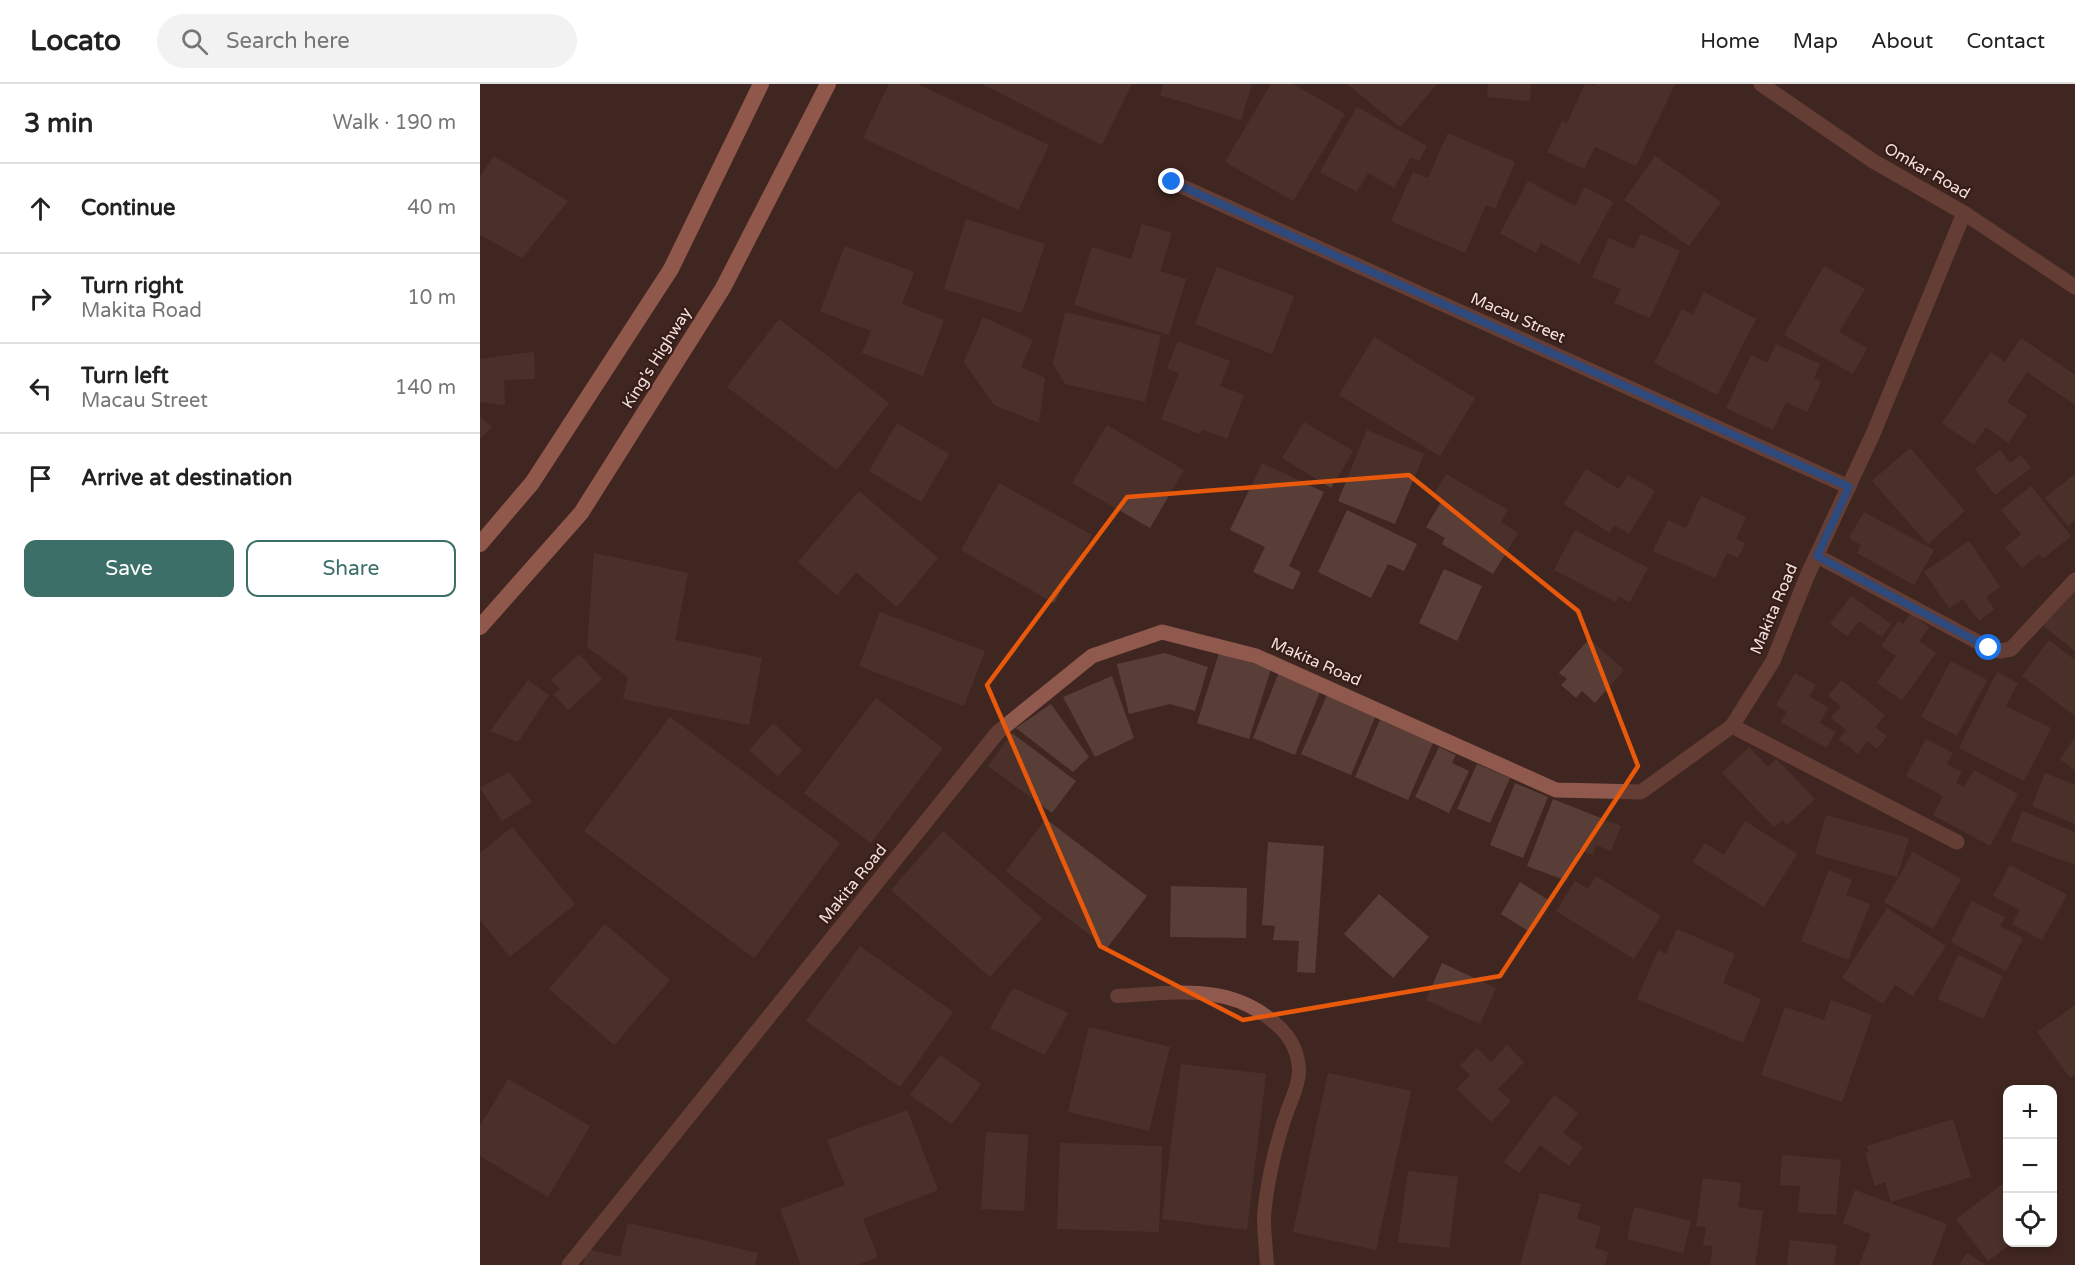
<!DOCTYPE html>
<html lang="en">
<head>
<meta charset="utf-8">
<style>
	body { margin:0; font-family:"Varela Round",sans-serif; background:#f2f2f2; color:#222 }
	.controls { position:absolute; right:18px; bottom:18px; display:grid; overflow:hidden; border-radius:12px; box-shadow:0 3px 9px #0003 }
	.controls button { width:54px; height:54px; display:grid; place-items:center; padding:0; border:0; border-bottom:2px solid #e0e0e0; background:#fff; color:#222; font:30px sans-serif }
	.stop { position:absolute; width:18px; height:18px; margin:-14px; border:4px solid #1a73e8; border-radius:50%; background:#fff }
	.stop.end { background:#1a73e8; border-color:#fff; box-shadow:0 2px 6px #0008 }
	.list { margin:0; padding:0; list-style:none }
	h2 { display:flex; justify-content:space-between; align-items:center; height:78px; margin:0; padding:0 24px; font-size:26px }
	h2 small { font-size:20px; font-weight:400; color:#767676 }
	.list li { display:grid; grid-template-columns:39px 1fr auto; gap:18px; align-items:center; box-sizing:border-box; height:90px; padding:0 24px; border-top:2px solid #e0e0e0 }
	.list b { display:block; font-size:22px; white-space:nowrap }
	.list p { margin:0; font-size:20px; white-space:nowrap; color:#767676 }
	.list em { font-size:20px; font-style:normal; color:#767676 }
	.actions { display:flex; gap:12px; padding:18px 24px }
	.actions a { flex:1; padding:14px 0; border:2px solid #3b6f68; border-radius:12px; text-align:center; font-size:21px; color:#3b6f68 }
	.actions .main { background:#3b6f68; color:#fff }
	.icon { flex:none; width:33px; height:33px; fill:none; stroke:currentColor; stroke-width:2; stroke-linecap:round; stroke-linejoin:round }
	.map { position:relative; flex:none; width:1595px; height:1181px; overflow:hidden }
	header { display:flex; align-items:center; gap:36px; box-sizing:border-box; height:84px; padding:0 30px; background:#fff; border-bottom:2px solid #e0e0e0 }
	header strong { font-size:28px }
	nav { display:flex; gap:33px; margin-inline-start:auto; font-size:21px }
	.search { width:420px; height:54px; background:#f2f2f2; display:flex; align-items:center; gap:15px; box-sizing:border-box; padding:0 21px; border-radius:33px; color:#767676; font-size:22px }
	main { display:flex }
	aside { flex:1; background:#fff }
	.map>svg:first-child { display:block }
	.building { fill:#593d37 }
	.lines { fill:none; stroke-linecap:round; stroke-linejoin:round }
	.service { stroke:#90594e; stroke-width:14 }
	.minor { stroke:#90594e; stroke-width:15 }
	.tertiary { stroke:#90594e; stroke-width:15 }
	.trunk { stroke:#f2927e; stroke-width:16 }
	.route { stroke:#1a73e8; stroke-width:8 }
	.marked { fill:none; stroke:#e8590c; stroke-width:4.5; stroke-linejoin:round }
	.labels { text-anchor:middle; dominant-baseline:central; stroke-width:4.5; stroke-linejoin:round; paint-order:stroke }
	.street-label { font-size:16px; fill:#f3e1dd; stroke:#361d18 }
</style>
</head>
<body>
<header>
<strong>Locato</strong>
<div class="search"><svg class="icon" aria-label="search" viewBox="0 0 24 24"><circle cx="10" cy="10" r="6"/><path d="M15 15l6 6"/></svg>Search here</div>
<nav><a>Home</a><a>Map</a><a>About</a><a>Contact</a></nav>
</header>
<main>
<aside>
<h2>3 min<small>Walk · 190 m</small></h2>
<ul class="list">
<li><svg class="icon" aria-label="ahead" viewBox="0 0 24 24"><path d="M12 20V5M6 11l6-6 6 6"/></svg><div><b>Continue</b></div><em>40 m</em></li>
<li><svg class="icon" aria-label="right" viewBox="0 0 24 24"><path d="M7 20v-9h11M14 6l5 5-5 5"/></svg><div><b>Turn right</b><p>Makita Road</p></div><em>10 m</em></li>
<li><svg class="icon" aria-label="left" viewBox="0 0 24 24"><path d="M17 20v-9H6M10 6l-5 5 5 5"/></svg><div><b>Turn left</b><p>Macau Street</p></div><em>140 m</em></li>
<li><svg class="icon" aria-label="arrive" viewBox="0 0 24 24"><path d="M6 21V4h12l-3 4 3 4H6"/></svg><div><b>Arrive at destination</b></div></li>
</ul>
<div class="actions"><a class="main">Save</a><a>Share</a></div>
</aside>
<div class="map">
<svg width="1595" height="1181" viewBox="0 0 1595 1181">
	<rect width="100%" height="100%" fill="#402621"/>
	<g class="building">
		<polygon points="409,0 437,0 569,61 538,126 383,54"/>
		<polygon points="502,0 652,0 622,61"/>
		<polygon points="684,0 772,0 761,36 680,11"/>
		<polygon points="791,0 813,0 865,30 813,117 745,78"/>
		<polygon points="867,0 957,0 920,43"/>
		<polygon points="1008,0 1051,0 1050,17 1007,13"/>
		<polygon points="1105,0 1114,2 1115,0 1195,0 1156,82 1115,63 1104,85 1067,68 1082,37 1087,39"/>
		<polygon points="877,23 947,62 939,77 931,73 914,104 888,89 877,108 840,88"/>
		<polygon points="968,49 1035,78 1015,125 1006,121 985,169 911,137 933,88 948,94"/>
		<polygon points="14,72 88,117 42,174 0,151 0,93"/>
		<polygon points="1175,72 1241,118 1209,162 1144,116"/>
		<polygon points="1048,97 1095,122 1105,103 1133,118 1099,180 1061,159 1056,169 1020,149"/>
		<polygon points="486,135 565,160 542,229 464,205"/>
		<polygon points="662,140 692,149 680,187 706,195 689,251 594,221 612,163 651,175"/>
		<polygon points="1161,150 1200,167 1170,234 1134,219 1141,205 1112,193 1129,154 1154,165"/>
		<polygon points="365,162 434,188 422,220 464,236 443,292 382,269 391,247 340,227"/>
		<polygon points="1344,182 1385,205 1359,248 1387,264 1373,290 1304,251"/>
		<polygon points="737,183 814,212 792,270 715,240"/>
		<polygon points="1224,208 1276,235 1237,311 1174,279 1202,225 1213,231"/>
		<polygon points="585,228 681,251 665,318 585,300 573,280"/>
		<polygon points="503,233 553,256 541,283 565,294 559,339 514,321 484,278"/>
		<polygon points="299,235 409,319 357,386 247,303"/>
		<polygon points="894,253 995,314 960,372 859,311"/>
		<polygon points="1541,254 1595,291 1595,321 1547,288 1527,318 1547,331 1528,359 1506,343 1494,361 1462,339 1511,268 1525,278"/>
		<polygon points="698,257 750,277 740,302 764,311 747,355 722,345 720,350 681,335 699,289 687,284"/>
		<polygon points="1296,260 1340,280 1334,294 1341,298 1327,328 1306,318 1293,346 1246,324 1271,271 1287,279"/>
		<polygon points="54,268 55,295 24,296 25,321 0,318 0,275"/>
		<polygon points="0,333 12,343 0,355"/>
		<polygon points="824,338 873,367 851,404 802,374"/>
		<polygon points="417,339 469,370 441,418 389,387"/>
		<polygon points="627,341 704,386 670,444 592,399"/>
		<polygon points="887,346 944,370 915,440 858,417"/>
		<polygon points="1430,364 1485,427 1448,460 1392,397"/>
		<polygon points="1520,366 1530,379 1541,371 1551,384 1515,411 1495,385"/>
		<polygon points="782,379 844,408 809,482 821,488 813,506 773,488 785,463 750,446"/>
		<polygon points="1106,385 1139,405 1148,391 1175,407 1149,450 1134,441 1130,449 1084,420"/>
		<polygon points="966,390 1028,426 1021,438 1038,449 1013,490 962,460 965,454 946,443 963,415 954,410"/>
		<polygon points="1595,390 1595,436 1588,442 1565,414"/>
		<polygon points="519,399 612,451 574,519 481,466"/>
		<polygon points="1551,402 1591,452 1563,475 1559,470 1542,484 1525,464 1541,450 1521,426"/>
		<polygon points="379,407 458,474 417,523 376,488 357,511 318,478"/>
		<polygon points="1221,412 1266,433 1256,455 1265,459 1258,474 1247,469 1235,494 1173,467 1188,436 1206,444"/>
		<polygon points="867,426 937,460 924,487 908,480 891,514 838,488"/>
		<polygon points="1384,428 1454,466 1434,501 1377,469 1381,461 1369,454"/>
		<polygon points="1095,446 1168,484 1150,518 1138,512 1136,518 1074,486"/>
		<polygon points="1489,457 1520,503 1506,513 1514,525 1499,537 1483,515 1469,524 1444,488"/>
		<polygon points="114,469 208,489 195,556 282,574 269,641 143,615 148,593 107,563"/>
		<polygon points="964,485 1002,502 977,557 939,539"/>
		<polygon points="1595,498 1595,567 1562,541"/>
		<polygon points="1371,512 1411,540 1402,553 1379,537 1367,552 1350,540"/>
		<polygon points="400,528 505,567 484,622 379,582"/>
		<polygon points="1431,530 1449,543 1439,557 1456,569 1422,616 1397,599 1416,572 1401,562 1418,537 1423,540"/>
		<polygon points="1109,555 1144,586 1115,619 1102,607 1096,614 1081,601 1087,595 1079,589"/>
		<polygon points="1569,556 1595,576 1595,632 1542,592"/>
		<polygon points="685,569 728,583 715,627 690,620 649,630 637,580"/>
		<polygon points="739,569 791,585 769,655 717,639"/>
		<polygon points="99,570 122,595 88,626 73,610 80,605 71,596"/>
		<polygon points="1471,577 1507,596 1477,652 1441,633"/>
		<polygon points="799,588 841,605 815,671 773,654"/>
		<polygon points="1517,588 1538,599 1526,622 1571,644 1544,697 1479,664"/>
		<polygon points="1315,589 1336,601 1329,612 1348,624 1340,639 1356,648 1346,664 1301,638 1307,628 1296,621"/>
		<polygon points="632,592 654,654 615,673 583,613"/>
		<polygon points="48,596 69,611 38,658 10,647"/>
		<polygon points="1361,596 1405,631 1395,643 1407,652 1397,665 1387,657 1378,670 1359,655 1366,646 1351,634 1361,622 1348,612"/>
		<polygon points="847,611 896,631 871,691 821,670"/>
		<polygon points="396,614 463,664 391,759 324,709"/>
		<polygon points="571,620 609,673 593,688 536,644"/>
		<polygon points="190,633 360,759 274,874 104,747"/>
		<polygon points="900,636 953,659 928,716 875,693"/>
		<polygon points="293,639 322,666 298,692 269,666"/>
		<polygon points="532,649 596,697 572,729 508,682"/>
		<polygon points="1595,653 1595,686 1580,675"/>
		<polygon points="1446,655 1473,669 1467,680 1482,688 1476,699 1484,703 1494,686 1538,710 1510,762 1453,731 1463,712 1426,692"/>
		<polygon points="959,663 976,671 972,679 989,687 969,729 935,713"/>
		<polygon points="1269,663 1288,683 1296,675 1335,715 1307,741 1303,736 1294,743 1242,689"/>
		<polygon points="997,680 1030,694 1010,739 977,725"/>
		<polygon points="29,688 52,718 22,737 0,704"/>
		<polygon points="1565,689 1595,701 1595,740 1552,722"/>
		<polygon points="1035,699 1068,713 1043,774 1010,761"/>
		<polygon points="1073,715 1141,742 1131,767 1116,761 1113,771 1099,766 1087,797 1047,782"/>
		<polygon points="1542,727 1595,748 1595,781 1531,757"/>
		<polygon points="1346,731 1429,754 1417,793 1335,770"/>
		<polygon points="566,735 667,812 627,864 526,787"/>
		<polygon points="1265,737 1317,770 1284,823 1213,778 1225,759 1244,771"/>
		<polygon points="32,743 95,820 30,873 0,836 0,769"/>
		<polygon points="463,747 562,834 510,893 411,806"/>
		<polygon points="788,758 844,762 835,889 817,888 819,857 793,856 795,842 782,841"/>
		<polygon points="1433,768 1481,795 1453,845 1404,818"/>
		<polygon points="1530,781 1587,811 1562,856 1532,840 1540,826 1513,812"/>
		<polygon points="1349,786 1372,796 1366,811 1390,820 1368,876 1321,857"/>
		<polygon points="1116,792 1181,832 1154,875 1076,827 1095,797 1108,805"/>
		<polygon points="1040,798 1070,817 1051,849 1021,830"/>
		<polygon points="691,802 767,804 766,854 690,853"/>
		<polygon points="899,810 949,853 913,894 864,850"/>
		<polygon points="1492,817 1525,833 1520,842 1543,854 1526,887 1471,858"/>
		<polygon points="1407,824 1466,862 1433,912 1415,901 1403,920 1362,894"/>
		<polygon points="125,840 190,896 134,961 69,905"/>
		<polygon points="1197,845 1255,870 1243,899 1281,915 1263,959 1157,915 1178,866 1186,870"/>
		<polygon points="380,862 473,928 420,1003 326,937"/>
		<polygon points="1478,871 1523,892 1503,935 1458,915"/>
		<polygon points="962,879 1016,904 1000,940 946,916"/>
		<polygon points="533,904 588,929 565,971 510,944"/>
		<polygon points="1351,916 1392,931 1362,1018 1281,991 1305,923 1344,936"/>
		<polygon points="1595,921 1595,990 1590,994 1557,948"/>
		<polygon points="609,943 690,963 669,1047 588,1028"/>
		<polygon points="1027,961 1044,978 1018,1005 1031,1017 1011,1038 977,1005 990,991 980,982 997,964 1011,978"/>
		<polygon points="460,971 501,1000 472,1040 430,1011"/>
		<polygon points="701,980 786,990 767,1146 682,1135"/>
		<polygon points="848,989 931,1007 896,1166 813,1148"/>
		<polygon points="28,995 110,1042 68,1113 0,1072 0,1042"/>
		<polygon points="1074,1011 1098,1029 1083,1049 1103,1063 1089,1082 1060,1061 1039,1089 1024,1078"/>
		<polygon points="427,1026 458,1106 383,1135 398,1173 377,1181 321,1181 300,1125 365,1101 347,1056"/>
		<polygon points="1473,1035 1491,1093 1411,1118 1405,1098 1395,1102 1385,1069 1389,1068 1387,1062"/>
		<polygon points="506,1048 548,1051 544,1127 501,1125"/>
		<polygon points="580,1059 682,1062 679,1148 577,1145"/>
		<polygon points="1302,1071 1361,1076 1356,1131 1318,1128 1320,1102 1300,1101"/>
		<polygon points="928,1087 978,1093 969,1164 918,1158"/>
		<polygon points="1223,1094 1261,1099 1258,1123 1283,1127 1275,1181 1230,1181 1233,1162 1223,1161 1226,1143 1216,1142"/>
		<polygon points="1528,1096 1528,1158 1533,1158 1508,1177 1476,1135"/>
		<polygon points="1375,1106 1467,1140 1452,1181 1379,1181 1391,1150 1363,1139"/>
		<polygon points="1060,1109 1101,1120 1097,1135 1121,1142 1115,1164 1128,1168 1125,1181 1040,1181"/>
		<polygon points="1154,1123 1211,1137 1203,1169 1147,1155"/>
		<polygon points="148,1139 278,1169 275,1181 103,1181 107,1165 140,1173"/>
		<polygon points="1310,1156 1357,1161 1354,1181 1307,1181"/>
		<polygon points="1487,1169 1506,1181 1479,1181"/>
	</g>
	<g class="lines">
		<path class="service" d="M637,912C695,909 751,898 797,941C811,953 819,970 819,989C818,1001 814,1009 810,1020C804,1035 799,1052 795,1068C790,1089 785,1113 784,1135C784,1150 786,1166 787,1181"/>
		<g class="minor">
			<polyline points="692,98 1369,403"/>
			<polyline points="1337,472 1509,564 1520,567 1531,565 1595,496"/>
			<polyline points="1252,642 1477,758"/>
			<polyline points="89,1181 518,648 612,572 682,548 776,572 1076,706 1161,708 1252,642 1293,577 1328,490 1393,350 1484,129"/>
		</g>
		<polyline class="tertiary" points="1281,0 1393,77 1484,129 1595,203"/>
		<g class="trunk">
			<polyline points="0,460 52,399 191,185 281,0"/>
			<polyline points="0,543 101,429 243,204 348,0"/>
		</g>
	</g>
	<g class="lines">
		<polyline class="route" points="692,98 1369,403 1337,472 1509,564"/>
	</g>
	<path d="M0 0H1595V1181H0ZM929,391L1098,527L1158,682L1020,892L763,936L620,862L507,601L647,413Z" fill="#402621" fill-opacity=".55" fill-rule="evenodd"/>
	<path class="marked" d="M929,391L1098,527L1158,682L1020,892L763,936L620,862L507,601L647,413Z"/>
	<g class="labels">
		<g class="street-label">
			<text transform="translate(1447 87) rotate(30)">Omkar Road</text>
			<text transform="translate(1038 234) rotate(24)">Macau Street</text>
			<text transform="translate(177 274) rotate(-58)">King's Highway</text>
			<text transform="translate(1294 525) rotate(-67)">Makita Road</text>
			<text transform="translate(836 578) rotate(24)">Makita Road</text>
			<text transform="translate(373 800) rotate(-51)">Makita Road</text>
		</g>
	</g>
</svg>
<div class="controls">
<button>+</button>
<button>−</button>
<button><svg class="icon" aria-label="locate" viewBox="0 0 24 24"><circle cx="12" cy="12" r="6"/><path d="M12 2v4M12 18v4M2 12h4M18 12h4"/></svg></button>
</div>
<div class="stop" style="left:1509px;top:564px"></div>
<div class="stop end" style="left:692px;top:98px"></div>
</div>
</main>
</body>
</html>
